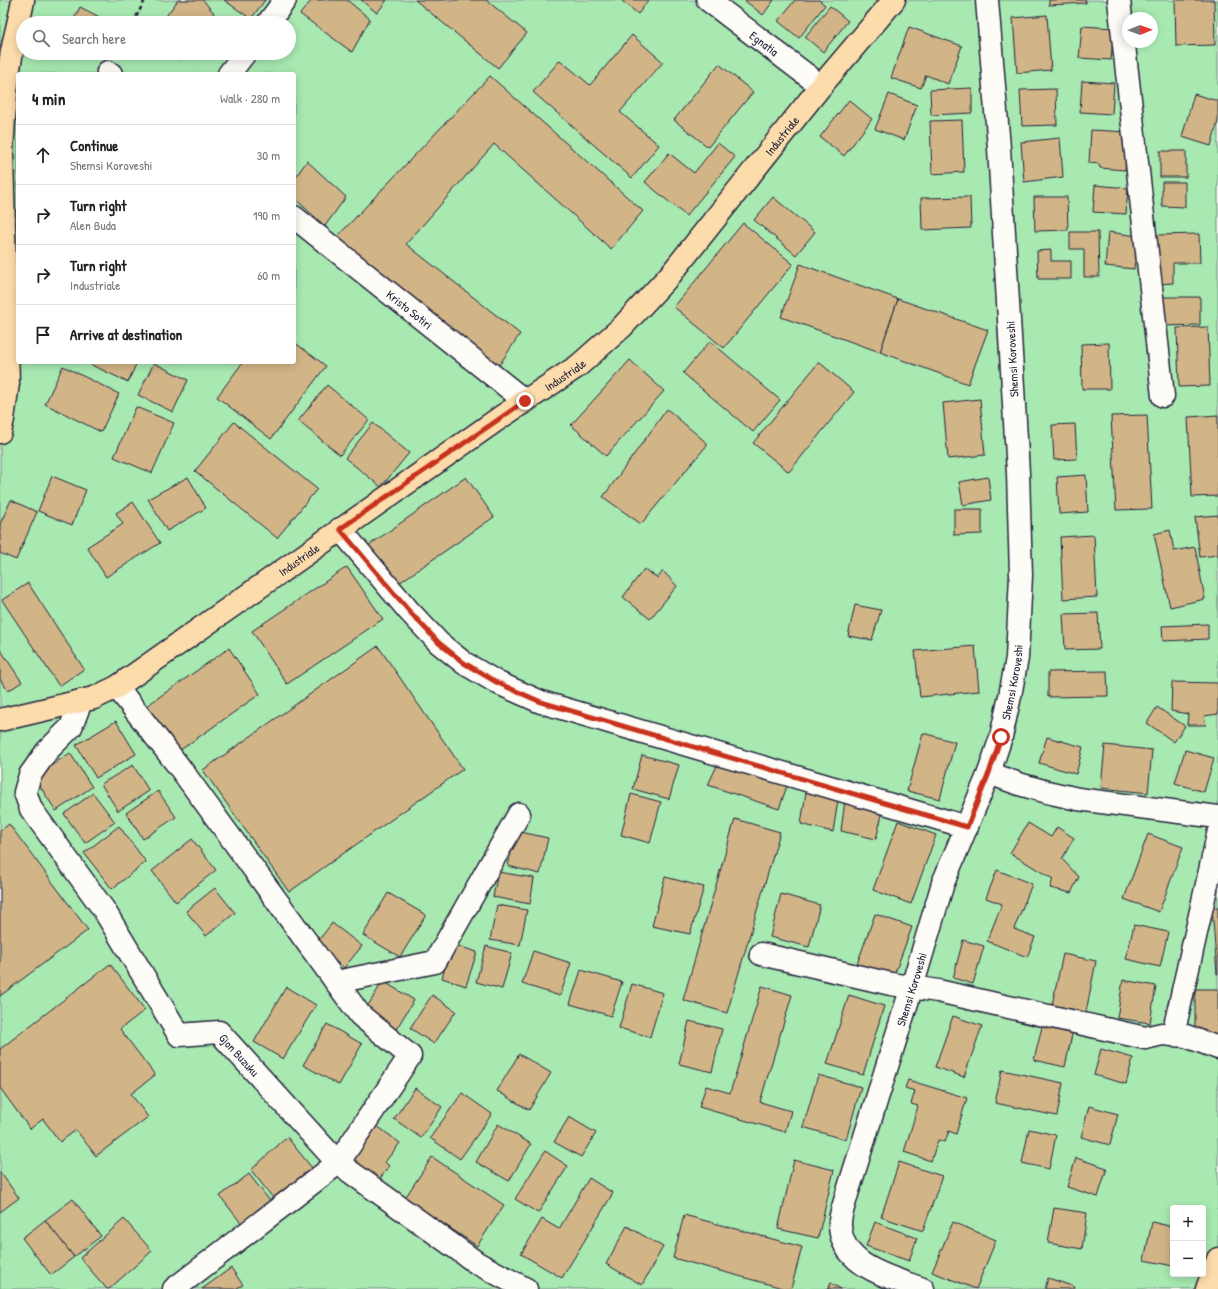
<!DOCTYPE html>
<html lang="en">
<head>
<meta charset="utf-8">
<style>
	body { margin:0; font-family:"Patrick Hand",sans-serif; background:#f6f6f6; color:#222 }
	.controls { position:absolute; right:12px; bottom:12px; display:grid; overflow:hidden; border-radius:4px; box-shadow:0 2px 10px #0003 }
	.controls button { width:36px; height:36px; display:grid; place-items:center; padding:0; border:0; border-bottom:1px solid #e0e0e0; background:#fff; color:#222; font:20px sans-serif }
	.compass { position:absolute; left:1122px; top:12px; width:36px; height:36px; border-radius:50%; background:#fff; box-shadow:0 2px 10px #0003; rotate:89deg }
	.stop { position:absolute; width:12px; height:12px; margin:-9px; border:3px solid #c8321e; border-radius:50%; background:#fff }
	.stop.end { background:#c8321e; border-color:#fff; box-shadow:0 1px 4px #0008 }
	.list { margin:0; padding:0; list-style:none }
	h2 { display:flex; justify-content:space-between; align-items:center; height:52px; margin:0; padding:0 16px; font-size:17px }
	h2 small { font-size:13px; font-weight:400; color:#767676 }
	.list li { display:grid; grid-template-columns:26px 1fr auto; gap:12px; align-items:center; box-sizing:border-box; height:60px; padding:0 16px; border-top:1px solid #e0e0e0 }
	.list b { display:block; font-size:15px; white-space:nowrap }
	.list p { margin:0; font-size:13px; white-space:nowrap; color:#767676 }
	.list em { font-size:13px; font-style:normal; color:#767676 }
	.icon { flex:none; width:22px; height:22px; fill:none; stroke:currentColor; stroke-width:2; stroke-linecap:round; stroke-linejoin:round }
	.map { position:relative; flex:none; width:1218px; height:1289px; overflow:hidden }
	.search { position:absolute; background:#fff; box-shadow:0 2px 10px #0003; left:16px; top:16px; width:280px; height:44px; display:flex; align-items:center; gap:10px; box-sizing:border-box; padding:0 14px; border-radius:22px; color:#767676; font-size:15px }
	.panel { position:absolute; background:#fff; box-shadow:0 2px 10px #0003; left:16px; top:72px; width:280px; height:292px; border-radius:4px }
	.map>svg:first-child { display:block }
	.green { fill:#a8e9b1; stroke:#658676; fill-rule:evenodd }
	.building { fill:#d2b587; stroke:#22223b }
	.lines { fill:none; stroke-linecap:round; stroke-linejoin:round }
	.minor-casing { stroke:#22223b; stroke-width:25 }
	.major-casing { stroke:#22223b; stroke-width:25 }
	.path { stroke:#22223b; stroke-width:2.5; stroke-dasharray:4 3; stroke-linecap:butt }
	.minor { stroke:#fdfcf7; stroke-width:22 }
	.major { stroke:#fddcac; stroke-width:22 }
	.route { stroke:#c8321e; stroke-width:5 }
	.labels { text-anchor:middle; dominant-baseline:central; stroke-width:3; stroke-linejoin:round; paint-order:stroke }
	.street-label { font-size:12px; fill:#22223b; stroke:#fdfcf7 }
</style>
</head>
<body>
<div class="map">
<svg width="1218" height="1289" viewBox="0 0 1218 1289">
	<rect width="100%" height="100%" fill="#fdfcf7"/>
	<filter id="ink" filterUnits="userSpaceOnUse"><feTurbulence type="fractalNoise" baseFrequency=".025" numOctaves="2"/><feDisplacementMap in="SourceGraphic" scale="8" xChannelSelector="R" yChannelSelector="G"/><feConvolveMatrix kernelMatrix="1 2 1 2 8 2 1 2 1" color-interpolation-filters="sRGB"/></filter>
	<g filter="url(#ink)">
		<path class="green" d="M0,0H1218V1289H0ZM1128,18H1152V42H1128ZM23,23H289V53H23ZM18,74H294V362H18ZM1173,1208H1203V1274H1173Z"/>
		<g class="building">
			<polygon points="178,0 203,0 214,13 207,23 161,23"/>
			<polygon points="224,0 265,0 251,19"/>
			<polygon points="312,0 347,0 370,19 352,52 300,14"/>
			<polygon points="361,0 387,0 377,13"/>
			<polygon points="415,0 486,0 527,33 498,68"/>
			<polygon points="621,0 649,0 638,14"/>
			<polygon points="744,0 774,0 763,15"/>
			<polygon points="795,0 819,0 825,5 799,38 778,21"/>
			<polygon points="1049,0 1086,0 1086,3 1049,5"/>
			<polygon points="1175,0 1214,0 1215,45 1176,46"/>
			<polygon points="830,6 848,21 823,52 805,37"/>
			<polygon points="80,7 111,23 72,23"/>
			<polygon points="1047,15 1051,70 1017,73 1013,18"/>
			<polygon points="1082,26 1114,28 1111,60 1079,58"/>
			<polygon points="909,27 962,46 948,84 926,75 921,88 891,78"/>
			<polygon points="632,35 663,62 620,112 659,145 632,178 533,92 560,60 590,85"/>
			<polygon points="173,53 186,53 181,60"/>
			<polygon points="719,64 753,92 708,147 674,120"/>
			<polygon points="490,76 643,211 611,249 494,144 406,244 520,334 496,370 334,240"/>
			<polygon points="1082,81 1114,83 1112,114 1080,112"/>
			<polygon points="972,88 972,113 931,115 930,90"/>
			<polygon points="1056,89 1057,125 1022,126 1020,90"/>
			<polygon points="889,94 917,105 904,140 875,129"/>
			<polygon points="1194,94 1218,101 1218,121 1211,146 1182,137"/>
			<polygon points="849,100 872,119 844,156 820,137"/>
			<polygon points="962,120 964,172 932,174 930,121"/>
			<polygon points="1091,130 1128,132 1125,170 1100,168 1099,164 1089,163"/>
			<polygon points="1060,138 1063,177 1024,182 1021,142"/>
			<polygon points="718,143 735,157 686,216 645,182 669,153 694,173"/>
			<rect x="1160" y="151" width="26" height="26"/>
			<polygon points="307,161 346,197 325,226 294,198 294,179"/>
			<polygon points="1162,182 1185,182 1185,207 1162,206"/>
			<polygon points="1095,185 1128,188 1126,214 1093,212"/>
			<polygon points="773,197 815,232 796,255 754,220"/>
			<polygon points="970,197 971,228 922,230 921,198"/>
			<polygon points="1034,197 1067,197 1068,230 1035,231"/>
			<polygon points="743,223 793,264 724,348 674,307"/>
			<polygon points="1070,232 1098,232 1099,277 1084,277 1084,249 1070,249"/>
			<polygon points="1108,232 1138,236 1134,269 1105,266"/>
			<polygon points="1199,234 1200,263 1173,263 1173,283 1157,284 1156,235"/>
			<polygon points="1051,250 1051,261 1071,261 1071,279 1038,279 1037,251"/>
			<polygon points="800,264 898,299 880,352 781,317"/>
			<polygon points="1158,297 1200,297 1200,325 1159,326"/>
			<polygon points="898,299 988,330 968,384 880,352"/>
			<polygon points="1208,327 1210,386 1179,387 1177,328"/>
			<polygon points="710,341 780,400 753,432 683,373"/>
			<polygon points="294,342 326,366 271,439 217,397 243,362 294,362"/>
			<polygon points="1109,343 1110,389 1082,389 1081,344"/>
			<polygon points="630,360 664,391 606,456 571,425"/>
			<polygon points="85,362 137,362 128,382"/>
			<polygon points="819,362 854,392 789,472 753,443"/>
			<polygon points="154,363 188,380 173,412 138,395"/>
			<polygon points="63,366 119,394 101,432 45,404"/>
			<polygon points="327,385 369,420 340,455 298,421"/>
			<polygon points="980,399 985,455 948,459 943,403"/>
			<polygon points="136,407 174,423 152,473 114,457"/>
			<polygon points="667,409 708,444 641,524 603,497"/>
			<polygon points="1147,415 1152,509 1116,510 1111,416"/>
			<polygon points="1218,415 1218,496 1192,497 1188,417"/>
			<polygon points="234,422 317,489 277,538 195,471"/>
			<polygon points="373,423 409,453 381,487 345,458"/>
			<polygon points="1075,424 1077,459 1054,460 1052,425"/>
			<polygon points="1086,475 1088,512 1059,514 1057,477"/>
			<polygon points="52,476 86,490 72,525 38,511"/>
			<polygon points="188,477 206,508 167,531 148,499"/>
			<polygon points="466,477 494,517 396,585 368,546"/>
			<polygon points="988,477 991,500 963,505 959,482"/>
			<polygon points="11,500 37,512 16,560 0,553 0,524"/>
			<polygon points="133,502 160,543 106,577 87,547 123,524 116,513"/>
			<polygon points="954,509 982,509 982,534 954,535"/>
			<polygon points="1218,515 1218,555 1200,557 1195,517"/>
			<polygon points="1170,530 1174,551 1195,547 1205,599 1170,607 1154,534"/>
			<polygon points="1094,535 1097,597 1063,599 1060,537"/>
			<polygon points="347,567 383,619 287,684 252,631"/>
			<polygon points="644,569 658,578 663,571 677,586 650,619 623,597"/>
			<polygon points="28,583 84,669 59,686 2,600"/>
			<polygon points="855,605 881,610 872,640 848,636"/>
			<polygon points="1098,613 1100,649 1065,650 1063,614"/>
			<polygon points="1208,624 1208,639 1163,641 1162,626"/>
			<polygon points="378,646 463,769 289,892 203,770"/>
			<polygon points="975,646 979,691 920,697 915,651"/>
			<polygon points="229,648 260,694 176,753 145,707"/>
			<polygon points="0,649 22,682 8,691 0,679"/>
			<polygon points="1107,671 1108,696 1048,697 1048,672"/>
			<polygon points="1172,682 1218,683 1218,714 1204,716 1206,725 1187,725 1188,714 1171,711"/>
			<polygon points="1157,707 1185,726 1174,742 1147,723"/>
			<polygon points="116,721 136,754 96,778 76,745"/>
			<polygon points="923,733 955,742 940,799 907,791"/>
			<polygon points="1047,737 1083,747 1076,774 1039,763"/>
			<polygon points="1105,745 1152,750 1148,793 1101,788"/>
			<polygon points="1185,750 1214,758 1204,792 1175,783"/>
			<polygon points="70,753 92,787 56,811 34,777"/>
			<polygon points="642,755 679,765 669,799 633,789"/>
			<polygon points="719,761 788,783 779,809 708,785"/>
			<polygon points="133,765 149,791 118,811 101,784"/>
			<polygon points="158,791 176,817 143,839 126,813"/>
			<polygon points="806,792 838,800 833,832 801,824"/>
			<polygon points="93,793 115,822 85,843 64,814"/>
			<polygon points="631,794 661,802 650,843 621,835"/>
			<polygon points="845,800 883,811 876,839 841,831"/>
			<polygon points="735,819 780,832 727,1013 683,1000"/>
			<polygon points="898,821 936,835 911,904 873,890"/>
			<polygon points="1028,823 1051,837 1057,827 1074,838 1062,859 1079,877 1071,893 1050,888 1053,879 1010,853"/>
			<polygon points="9,824 88,930 0,996 0,831"/>
			<polygon points="119,826 146,862 112,889 84,853"/>
			<polygon points="516,831 548,838 540,874 508,866"/>
			<polygon points="1148,834 1183,847 1159,912 1124,899"/>
			<polygon points="192,839 216,870 176,902 152,871"/>
			<polygon points="997,870 1032,884 1014,929 1035,937 1027,957 987,941 1002,904 986,898"/>
			<polygon points="498,872 534,878 530,904 493,897"/>
			<polygon points="665,877 704,887 690,934 652,926"/>
			<polygon points="215,888 235,913 206,936 186,911"/>
			<polygon points="388,893 426,915 400,957 363,935"/>
			<polygon points="781,894 820,905 809,947 770,937"/>
			<polygon points="497,905 527,910 520,945 490,940"/>
			<polygon points="1212,908 1218,908 1218,974 1217,974"/>
			<polygon points="875,914 912,927 893,978 857,964"/>
			<polygon points="332,923 362,946 344,968 315,945"/>
			<polygon points="1134,925 1168,932 1160,967 1126,959"/>
			<polygon points="963,940 984,946 973,984 953,978"/>
			<polygon points="452,944 477,952 466,986 442,978"/>
			<polygon points="486,946 512,953 502,989 476,982"/>
			<polygon points="533,951 571,963 560,996 522,984"/>
			<polygon points="1063,954 1096,961 1086,1012 1052,1005"/>
			<polygon points="110,964 145,1010 120,1029 155,1075 131,1094 148,1117 96,1156 76,1130 60,1142 43,1119 30,1129 0,1088 0,1049"/>
			<polygon points="581,970 622,982 611,1016 570,1004"/>
			<polygon points="1123,980 1156,986 1150,1023 1117,1018"/>
			<polygon points="383,981 414,1000 395,1031 364,1012"/>
			<polygon points="632,984 663,993 650,1037 619,1028"/>
			<polygon points="762,986 792,995 760,1102 791,1111 785,1132 699,1107 706,1086 730,1093"/>
			<polygon points="286,987 316,1005 283,1059 254,1042"/>
			<rect x="1195" y="989" width="23" height="46"/>
			<polygon points="432,995 456,1011 434,1044 410,1028"/>
			<polygon points="849,995 884,1006 863,1075 827,1064"/>
			<polygon points="953,1016 982,1026 964,1077 935,1067"/>
			<polygon points="689,1021 722,1029 712,1072 679,1064"/>
			<polygon points="1043,1023 1073,1030 1065,1067 1034,1060"/>
			<polygon points="327,1024 362,1044 339,1085 303,1065"/>
			<polygon points="1101,1049 1133,1058 1126,1084 1094,1075"/>
			<polygon points="519,1054 551,1073 529,1110 497,1091"/>
			<polygon points="1002,1070 1063,1083 1057,1116 995,1103"/>
			<polygon points="818,1075 861,1087 846,1140 803,1127"/>
			<polygon points="908,1080 967,1098 956,1134 949,1131 945,1142 938,1140 931,1161 904,1152 918,1106 911,1104 915,1091 905,1088"/>
			<polygon points="415,1088 442,1107 421,1138 394,1119"/>
			<polygon points="462,1093 492,1114 460,1159 430,1138"/>
			<polygon points="1089,1106 1118,1114 1110,1145 1081,1137"/>
			<polygon points="569,1117 596,1133 581,1157 554,1142"/>
			<polygon points="373,1123 400,1143 385,1162 389,1166 379,1180 348,1157"/>
			<polygon points="498,1124 531,1144 509,1181 476,1162"/>
			<polygon points="1029,1129 1056,1135 1049,1169 1022,1163"/>
			<polygon points="287,1137 312,1168 273,1198 251,1170"/>
			<polygon points="545,1151 568,1166 538,1213 515,1199"/>
			<polygon points="432,1157 504,1205 477,1246 405,1198"/>
			<polygon points="1076,1158 1107,1168 1098,1197 1067,1187"/>
			<polygon points="794,1160 834,1170 818,1238 778,1229"/>
			<polygon points="899,1162 942,1176 923,1231 881,1217"/>
			<polygon points="0,1172 19,1198 0,1212"/>
			<polygon points="249,1174 270,1201 241,1223 220,1196"/>
			<polygon points="589,1178 613,1193 562,1278 521,1254 542,1219 559,1229"/>
			<polygon points="73,1199 101,1236 74,1257 45,1220"/>
			<polygon points="1054,1208 1087,1213 1082,1249 1048,1243"/>
			<polygon points="684,1215 802,1247 791,1289 786,1289 673,1258"/>
			<polygon points="124,1219 152,1251 109,1289 107,1289 80,1258"/>
			<polygon points="45,1220 74,1257 51,1275 22,1238"/>
			<polygon points="875,1222 917,1238 909,1261 866,1246"/>
			<polygon points="953,1222 996,1240 976,1289 932,1272"/>
			<polygon points="1152,1222 1173,1227 1173,1266 1144,1260"/>
			<polygon points="627,1226 663,1247 642,1285 606,1264"/>
			<polygon points="231,1268 243,1285 235,1289 202,1289"/>
			<polygon points="1048,1278 1075,1287 1074,1289 1045,1289"/>
			<polygon points="831,1283 841,1289 828,1289"/>
		</g>
		<g class="lines">
			<g class="minor-casing">
				<g id="minor">
					<path id="s1" d="M708,0L821,86"/>
					<polyline points="1119,0 1163,396"/>
					<polyline points="268,23 285,0"/>
					<polyline points="108,72 111,74"/>
					<polyline points="229,74 245,53"/>
					<path id="s2" d="M294,217L525,401"/>
					<polyline points="340,529 409,611 439,643 464,663 498,683 541,702 888,804 967,827"/>
					<polyline points="117,687 180,768 360,1015 410,1056 338,1163 174,1289"/>
					<path id="s3" d="M81,701L71,727L47,751L30,775L25,792L31,809L104,910L179,1035L219,1032L338,1163L477,1263L526,1289"/>
					<polyline points="989,773 1019,784 1047,792 1078,799 1218,817"/>
					<polyline points="761,954 891,984 938,991 1145,1038 1162,1034 1186,1036 1218,1048"/>
					<polyline points="336,982 435,962 519,814"/>
					<polyline points="1173,1035 1218,835"/>
					<path id="s4" d="M923,1289C890,1277 838,1266 840,1221C841,1212 845,1202 847,1194L915,977L943,883L989,773L1001,737L1010,696L1017,658L1021,575L1018,473L999,148L987,0"/>
				</g>
			</g>
			<g class="major-casing">
				<g id="major">
					<path d="M0,432L3,419L8,383L2,152C4,120 5,88 11,57C14,38 20,19 23,0"/>
					<path id="s5" d="M0,720L94,698L117,687L501,417L578,366L622,327L671,274L821,86L894,0"/>
					<polyline points="1207,1289 1218,1259"/>
				</g>
			</g>
			<polyline class="path" points="133,23 145,0"/>
			<use href="#minor" class="minor"/>
			<use href="#major" class="major"/>
		</g>
	</g>
	<g class="lines" filter="url(#ink)">
		<polyline class="route" points="525,401 340,529 409,611 439,643 464,663 498,683 541,702 888,804 967,827 989,773 1001,737"/>
	</g>
	<g class="labels">
		<g class="street-label">
			<text stroke="none"><textPath href="#s1" startOffset="71">Egnatia</textPath></text>
			<text stroke="none"><textPath href="#s5" startOffset="992">Industriale</textPath></text>
			<text stroke="none"><textPath href="#s2" startOffset="148">Kristo Sotiri</textPath></text>
			<text transform="translate(1012 359) rotate(-93)">Shemsi Koroveshi</text>
			<text stroke="none"><textPath href="#s5" startOffset="668">Industriale</textPath></text>
			<text stroke="none"><textPath href="#s5" startOffset="344">Industriale</textPath></text>
			<text stroke="none"><textPath href="#s4" startOffset="683">Shemsi Koroveshi</textPath></text>
			<text stroke="none"><textPath href="#s4" startOffset="359">Shemsi Koroveshi</textPath></text>
			<text stroke="none"><textPath href="#s3" startOffset="468">Gjon Buzuku</textPath></text>
		</g>
	</g>
</svg>
<div class="controls">
<button>+</button>
<button>−</button>
</div>
<svg class="compass" viewBox="-18 -18 36 36"><path d="M0-13l5 13h-10z" fill="#e53935"/><path d="M0 13l5-13h-10z" fill="#767676"/></svg>
<div class="stop" style="left:1001px;top:737px"></div>
<div class="stop end" style="left:525px;top:401px"></div>
<div class="search"><svg class="icon" aria-label="search" viewBox="0 0 24 24"><circle cx="10" cy="10" r="6"/><path d="M15 15l6 6"/></svg>Search here</div>
<section class="panel">
<h2>4 min<small>Walk · 280 m</small></h2>
<ul class="list">
<li><svg class="icon" aria-label="ahead" viewBox="0 0 24 24"><path d="M12 20V5M6 11l6-6 6 6"/></svg><div><b>Continue</b><p>Shemsi Koroveshi</p></div><em>30 m</em></li>
<li><svg class="icon" aria-label="right" viewBox="0 0 24 24"><path d="M7 20v-9h11M14 6l5 5-5 5"/></svg><div><b>Turn right</b><p>Alen Buda</p></div><em>190 m</em></li>
<li><svg class="icon" aria-label="right" viewBox="0 0 24 24"><path d="M7 20v-9h11M14 6l5 5-5 5"/></svg><div><b>Turn right</b><p>Industriale</p></div><em>60 m</em></li>
<li><svg class="icon" aria-label="arrive" viewBox="0 0 24 24"><path d="M6 21V4h12l-3 4 3 4H6"/></svg><div><b>Arrive at destination</b></div></li>
</ul>
</section>
</div>
</body>
</html>
